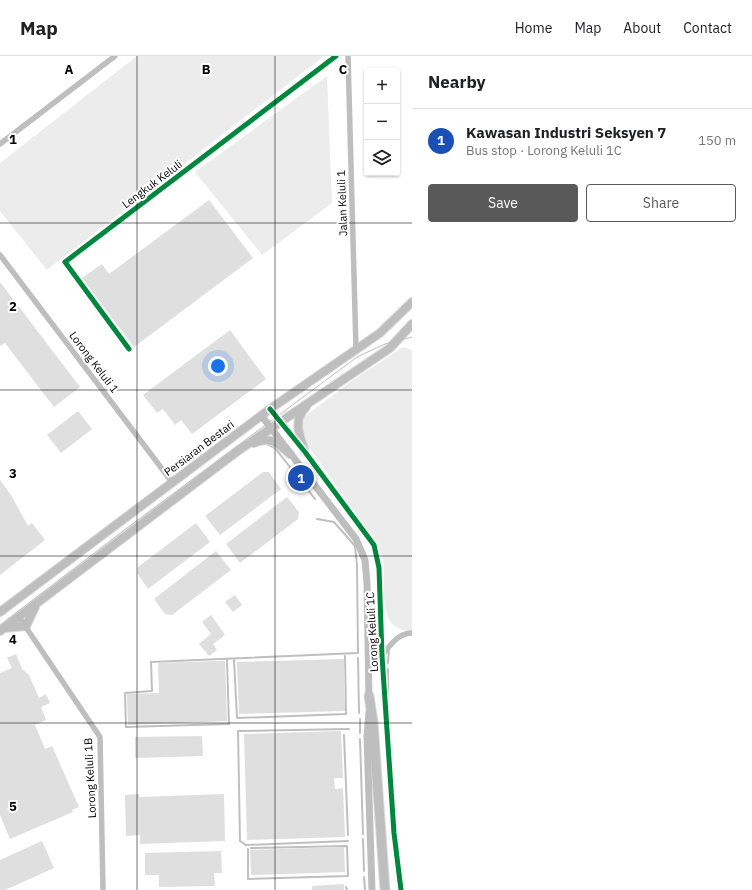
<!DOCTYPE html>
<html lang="en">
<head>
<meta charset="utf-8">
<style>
	body { margin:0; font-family:"IBM Plex Sans",sans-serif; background:#f2f2f2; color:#202124 }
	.controls { position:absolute; right:12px; top:12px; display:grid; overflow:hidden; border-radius:4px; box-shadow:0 1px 3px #0004 }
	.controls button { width:36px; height:36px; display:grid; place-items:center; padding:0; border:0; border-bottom:1px solid #e0e0e0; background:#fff; color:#202124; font:20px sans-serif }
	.you { position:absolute; left:218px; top:310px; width:14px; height:14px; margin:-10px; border:3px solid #fff; border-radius:50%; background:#1a73e8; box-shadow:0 0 0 6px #1a73e833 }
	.badge { display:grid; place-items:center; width:26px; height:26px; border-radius:50%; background:#595959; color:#fff; font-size:13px; font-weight:700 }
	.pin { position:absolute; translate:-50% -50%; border:2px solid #fff; box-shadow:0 1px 4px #0006 }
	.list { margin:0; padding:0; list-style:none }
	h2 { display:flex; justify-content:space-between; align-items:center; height:52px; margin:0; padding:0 16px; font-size:17px }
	h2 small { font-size:13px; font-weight:400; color:#757577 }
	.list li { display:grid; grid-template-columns:26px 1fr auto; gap:12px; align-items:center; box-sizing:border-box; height:64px; padding:0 16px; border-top:1px solid #e0e0e0 }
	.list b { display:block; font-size:15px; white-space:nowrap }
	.list p { margin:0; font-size:13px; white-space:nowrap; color:#757577 }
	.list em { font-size:13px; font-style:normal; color:#757577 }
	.actions { display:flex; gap:8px; padding:12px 16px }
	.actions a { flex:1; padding:9px 0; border:1px solid #595959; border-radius:4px; text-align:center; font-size:14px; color:#595959 }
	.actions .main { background:#595959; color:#fff }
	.icon { flex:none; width:22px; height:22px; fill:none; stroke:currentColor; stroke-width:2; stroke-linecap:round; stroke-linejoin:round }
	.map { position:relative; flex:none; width:412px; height:834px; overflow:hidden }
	header { display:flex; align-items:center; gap:24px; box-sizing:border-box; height:56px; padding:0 20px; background:#fff; border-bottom:1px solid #e0e0e0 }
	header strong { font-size:19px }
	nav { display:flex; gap:22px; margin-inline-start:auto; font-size:14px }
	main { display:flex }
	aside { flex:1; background:#fff }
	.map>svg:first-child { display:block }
	.green { fill:#ececec }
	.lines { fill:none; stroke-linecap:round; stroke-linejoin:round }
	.stream { stroke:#bfbfbf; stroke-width:2 }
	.building { fill:#dfdfdf }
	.primary-casing { stroke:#dbdbdb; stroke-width:10 }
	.trunk-casing { stroke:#dbdbdb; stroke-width:11 }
	.minor { stroke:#bebebe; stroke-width:5.5 }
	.tertiary { stroke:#bebebe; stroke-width:7 }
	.primary { stroke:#bebebe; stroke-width:8 }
	.trunk { stroke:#bebebe; stroke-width:9 }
	.tram { stroke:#bebebe; stroke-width:1 }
	.cycleway-casing { stroke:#fff; stroke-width:8 }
	.cycleway { stroke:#00873e; stroke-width:5 }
	.grid { fill:none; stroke:#000; stroke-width:1; stroke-opacity:0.55 }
	.labels { text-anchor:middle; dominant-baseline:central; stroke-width:4; stroke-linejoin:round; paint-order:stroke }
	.street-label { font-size:11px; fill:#000; stroke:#fff }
	.grid-label { font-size:13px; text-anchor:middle; font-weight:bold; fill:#000; stroke:#fff; stroke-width:4; stroke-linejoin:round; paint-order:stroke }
</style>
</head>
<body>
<header>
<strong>Map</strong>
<nav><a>Home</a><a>Map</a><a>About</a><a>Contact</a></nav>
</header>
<main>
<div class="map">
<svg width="412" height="834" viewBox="0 0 412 834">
	<rect width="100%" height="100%" fill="#fff"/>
	<g class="green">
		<polygon points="137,0 324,0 47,214 0,155 0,107"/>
		<polygon points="327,20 332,147 262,199 195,116"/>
		<path d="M403,291L412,294V575C377,576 385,534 384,510C383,503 380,496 378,489L304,384L302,376L304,361L353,324Z"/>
	</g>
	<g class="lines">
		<g class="stream">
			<polyline points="267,388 275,392 315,443"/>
			<polyline points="358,602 359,657"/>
			<polyline points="227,604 229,668 126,671 125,637 152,635 151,606 358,597 357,509 355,490 334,466 317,463"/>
			<polyline points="234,604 237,662 346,658 345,600"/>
			<polyline points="388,607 389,594"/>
			<polyline points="388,613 388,640"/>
			<polyline points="360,663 360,677"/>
			<polyline points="344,679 348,779"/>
			<polyline points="360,683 363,778"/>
			<polyline points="363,783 364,815"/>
			<polyline points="348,785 246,789 240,785 238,675 349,673"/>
			<polyline points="248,793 248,823 348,820 347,790 251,792"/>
			<polyline points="364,821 365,834"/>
			<polyline points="346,831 347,834"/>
		</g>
	</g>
	<g class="building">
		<polygon points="209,144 253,202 134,291 82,222 102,208 109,218"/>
		<polygon points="0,226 80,331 54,351 5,287 0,290"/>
		<polygon points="230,274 266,323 192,378 181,364 175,369 163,353 157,357 143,339"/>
		<polygon points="78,355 92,373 61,397 47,379"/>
		<polygon points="263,416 269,416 281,433 220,479 205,460"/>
		<polygon points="0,424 11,439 28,470 32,467 45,484 0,519"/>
		<polygon points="287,441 299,456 298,463 240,507 226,488"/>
		<polygon points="196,467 210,486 148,533 137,517 138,511"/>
		<polygon points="216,495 231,514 172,559 165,558 154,543"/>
		<polygon points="235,539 242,549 233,556 225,546"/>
		<polygon points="211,559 225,579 213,588 217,594 209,600 199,588 211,578 202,566"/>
		<polygon points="16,598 22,613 29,619 39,642 46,638 50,647 41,651 46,664 35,669 45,693 52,690 79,751 72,754 73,756 10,783 0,759 0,617 12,612 7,602"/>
		<polygon points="344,603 345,655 239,658 237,606"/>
		<polygon points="217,605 225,605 227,665 128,669 127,638 159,637 158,607"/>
		<polygon points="341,675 343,722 334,722 335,733 343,732 345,781 247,784 244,678"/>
		<polygon points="202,680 203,700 135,702 135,681"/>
		<polygon points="139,738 139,741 224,738 225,785 140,788 140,779 126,780 125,739"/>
		<polygon points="42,785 54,812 5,834 0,834 0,804"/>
		<polygon points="344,791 345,816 251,819 250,794"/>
		<polygon points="221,795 222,817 214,817 215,830 159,831 159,819 145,819 145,797"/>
		<polygon points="344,828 344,834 312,834 312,830"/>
	</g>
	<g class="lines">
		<g class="primary-casing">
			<g id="primary">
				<path d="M254,387C270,380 278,387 290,398"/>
				<path d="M305,396C300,380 292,364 306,351"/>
				<polyline points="0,556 270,353 380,277 412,246"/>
				<polyline points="5,572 26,570 35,551"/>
				<polyline points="0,575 239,394 390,292 412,268"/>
			</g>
		</g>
		<g class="trunk-casing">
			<polyline id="trunk" points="369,640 373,666 385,834"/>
		</g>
		<g class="minor">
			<polyline points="348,0 356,293"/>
			<polyline points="0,88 115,0"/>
			<polyline points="0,199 172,426"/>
			<polyline points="129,293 65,206 336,0"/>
			<polyline points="19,561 100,681 103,834"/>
			<path d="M382,600C389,590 398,577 412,577"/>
		</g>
		<g class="tertiary">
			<polyline points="270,353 305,396 374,489 379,512 382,600 394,777 401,834"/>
			<polyline points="261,359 356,483 365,504 367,527 369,645"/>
			<polyline points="369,657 367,680 372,834"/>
		</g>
		<use href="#primary" class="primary"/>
		<use href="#trunk" class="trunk"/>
		<polyline class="tram" points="0,569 127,472 357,301 385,288 412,281"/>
		<g class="cycleway-casing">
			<g id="cycleway">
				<polyline points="129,293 65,206 336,0"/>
				<polyline points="270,353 305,396 374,489 379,512 382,600 394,777 401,834"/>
			</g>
		</g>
		<use href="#cycleway" class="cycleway"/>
	</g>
	<path class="grid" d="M137,0V834M275,0V834M0,167H412M0,334H412M0,500H412M0,667H412"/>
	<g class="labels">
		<g class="street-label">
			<text transform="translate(152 128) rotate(-37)">Lengkuk Keluli</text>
			<text transform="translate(342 147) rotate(-92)">Jalan Keluli 1</text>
			<text transform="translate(94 306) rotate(53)">Lorong Keluli 1</text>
			<text transform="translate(199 392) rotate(-37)">Persiaran Bestari</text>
			<text transform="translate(372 576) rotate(-93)">Lorong Keluli 1C</text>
			<text transform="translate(90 722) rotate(-93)">Lorong Keluli 1B</text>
		</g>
	</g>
	<g class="grid-label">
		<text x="69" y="18">A</text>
		<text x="206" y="18">B</text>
		<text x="343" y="18">C</text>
		<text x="13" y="88">1</text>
		<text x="13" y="255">2</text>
		<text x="13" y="422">3</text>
		<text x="13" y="588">4</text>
		<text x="13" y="755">5</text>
	</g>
</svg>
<div class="controls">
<button>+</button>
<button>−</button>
<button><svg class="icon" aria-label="layers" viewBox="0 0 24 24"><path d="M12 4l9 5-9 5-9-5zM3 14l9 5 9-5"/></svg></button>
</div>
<div class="you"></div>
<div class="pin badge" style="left:301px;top:422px;background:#1a4fb4">1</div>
</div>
<aside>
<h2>Nearby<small></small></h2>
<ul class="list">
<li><span class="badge" style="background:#1a4fb4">1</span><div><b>Kawasan Industri Seksyen 7</b><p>Bus stop · Lorong Keluli 1C</p></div><em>150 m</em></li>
</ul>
<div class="actions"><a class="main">Save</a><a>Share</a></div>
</aside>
</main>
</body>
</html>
